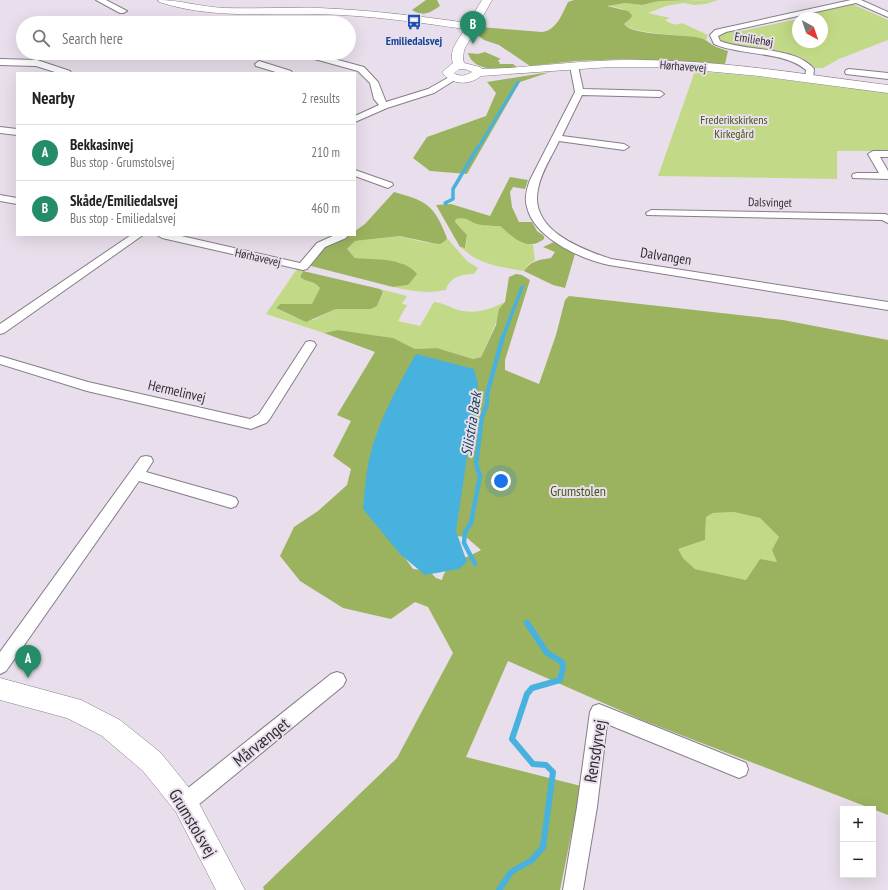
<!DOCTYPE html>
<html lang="en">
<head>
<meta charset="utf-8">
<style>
	body { margin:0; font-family:"PT Sans Narrow",sans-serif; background:#f2f2f2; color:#222 }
	.controls { position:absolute; right:12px; bottom:12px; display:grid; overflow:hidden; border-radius:0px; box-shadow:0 4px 16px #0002 }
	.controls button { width:36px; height:36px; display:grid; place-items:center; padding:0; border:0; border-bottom:1px solid #e0e0e0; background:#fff; color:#222; font:20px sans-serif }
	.compass { position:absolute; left:792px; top:12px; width:36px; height:36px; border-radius:50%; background:#fff; box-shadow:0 4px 16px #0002; rotate:140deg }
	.you { position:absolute; left:501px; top:481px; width:14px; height:14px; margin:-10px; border:3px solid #fff; border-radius:50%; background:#1a73e8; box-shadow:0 0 0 6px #1a73e833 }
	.badge { display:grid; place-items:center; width:26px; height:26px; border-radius:50%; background:#248c69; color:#fff; font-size:13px; font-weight:700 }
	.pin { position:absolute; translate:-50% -33px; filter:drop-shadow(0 1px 2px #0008) }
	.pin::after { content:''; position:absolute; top:21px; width:14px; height:12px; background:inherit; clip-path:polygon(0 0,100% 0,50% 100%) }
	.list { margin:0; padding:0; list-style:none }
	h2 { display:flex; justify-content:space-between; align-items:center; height:52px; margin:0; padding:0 16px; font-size:17px }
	h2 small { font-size:13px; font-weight:400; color:#767676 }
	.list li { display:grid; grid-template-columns:26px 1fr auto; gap:12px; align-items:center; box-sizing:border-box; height:56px; padding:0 16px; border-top:1px solid #e0e0e0 }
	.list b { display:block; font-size:15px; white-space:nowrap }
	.list p { margin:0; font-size:13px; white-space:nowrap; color:#767676 }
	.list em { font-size:13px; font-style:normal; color:#767676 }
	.icon { flex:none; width:22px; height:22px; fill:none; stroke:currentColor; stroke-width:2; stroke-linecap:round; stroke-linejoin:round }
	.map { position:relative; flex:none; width:888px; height:890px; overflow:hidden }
	.search { position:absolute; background:#fff; box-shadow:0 4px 16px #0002; left:16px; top:16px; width:340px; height:44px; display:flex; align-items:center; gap:10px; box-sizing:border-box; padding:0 14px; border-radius:22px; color:#767676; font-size:15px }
	.panel { position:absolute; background:#fff; box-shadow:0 4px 16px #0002; left:16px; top:72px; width:340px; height:164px; border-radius:0px }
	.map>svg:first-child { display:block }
	.green { fill:#c2da87 }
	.forest { fill:#9bb35e; fill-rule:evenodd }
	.water { fill:#47b2dd }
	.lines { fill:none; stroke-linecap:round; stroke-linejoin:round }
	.stream-far3 { stroke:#47b2dd; stroke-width:3 }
	.stream-far2 { stroke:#47b2dd; stroke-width:3.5 }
	.stream-far1 { stroke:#47b2dd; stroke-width:4.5 }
	.stream { stroke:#47b2dd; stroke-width:6 }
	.street-casing { stroke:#867d89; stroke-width:2 }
	.secondary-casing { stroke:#867d89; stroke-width:1 }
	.street { fill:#fff; fill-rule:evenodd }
	.secondary { fill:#fff; fill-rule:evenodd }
	.labels { text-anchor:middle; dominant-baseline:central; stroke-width:4; stroke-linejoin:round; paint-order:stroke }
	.far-street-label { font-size:12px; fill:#302c31; stroke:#e9dfec }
	.far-transit-label { font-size:12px; font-weight:bold; fill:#164399; stroke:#e9dfec }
	.far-park-label { font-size:12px; fill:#47571a; stroke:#e9dfec }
	.street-label { font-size:14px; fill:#302c31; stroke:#e9dfec }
	.park-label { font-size:14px; fill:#47571a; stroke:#e9dfec }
	.water-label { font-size:15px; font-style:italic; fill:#194659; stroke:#e9dfec }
	.near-street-label { font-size:17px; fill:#302c31; stroke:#e9dfec }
</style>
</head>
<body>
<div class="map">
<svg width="888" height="890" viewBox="0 0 888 890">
	<rect width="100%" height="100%" fill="#e9dfec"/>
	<g class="green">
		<path d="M718,0L706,4L694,5L684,3L666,6L648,13L670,18L665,20C671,24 675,26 682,23L708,35L706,40C690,34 632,35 624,24L631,18L623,9L606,5L625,3L642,5L659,1Z"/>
		<path d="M852,4L888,20V40L839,59L823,68H815C809,62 803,58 794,56C780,52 720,52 719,36L723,32L737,29L741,31L798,19V42H822V18H804L819,15L815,12Z"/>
		<polygon points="695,71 762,77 888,93 888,151 837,151 837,179 658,176"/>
		<path d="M462,217C476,221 486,227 500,226C510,235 520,242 533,245L535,260L528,265L524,271C502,267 478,265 462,248L466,246L467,235L455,222L456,219Z"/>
		<path d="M400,236C414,239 432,247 445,241L447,238L467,261L478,268L474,274C463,274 449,277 446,290C427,294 412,291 393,287L408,285L402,263L355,258L347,249L355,241Z"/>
		<path d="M297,269L303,271L300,277C308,282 313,280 320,288L312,305L280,304L276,308L294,317L313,320L336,309H371L377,306L383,293L380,289L407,296L402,304L407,305L398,321L420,326L434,302C442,303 448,306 455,309C473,315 489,310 505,302L481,357L473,359L437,348L415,349L392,338L338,330L324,333L266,314Z"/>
		<polygon points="734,512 760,518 779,537 777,562 760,559 746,580 695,569 683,558 677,549 705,540 706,517 713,513"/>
	</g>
	<g class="forest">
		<path d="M426,0H437L440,6C430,13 423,17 412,10Z"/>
		<path d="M574,0H697L659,1L642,5L625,3L607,6L628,11L632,15L631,18L624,24C632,36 684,34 700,38C706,39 710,44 716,47C720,48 724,50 728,51L725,64L628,59L576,61L530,66L499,45L484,40L476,34L481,27L542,32C557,30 562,14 568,2Z"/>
		<path d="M485,52L501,59L498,60L500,64H513L518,68C502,69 474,73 468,53L478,54Z"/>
		<polygon points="550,72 520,82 467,174 430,171 413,158 427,137 486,116 496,93 487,82"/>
		<path d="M510,177L528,180L525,189L513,187L510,192L512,207L519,222H532L537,231L544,236V239C541,241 536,244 533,244C521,246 508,233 500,226C492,226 482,226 474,223C467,219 464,217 456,219L455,222L467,235L465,248L460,247L436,205L451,204L490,216Z"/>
		<path d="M394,192C427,201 434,205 447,238L445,241L440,244L432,243L400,236L355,241L347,249L355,258C374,260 404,257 417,274L408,285L393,287L307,265C319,252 335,235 355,235V231L365,224Z"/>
		<path d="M554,242L575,254L565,288L553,285L524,271C532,260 539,260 551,258L555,252L543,247Z"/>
		<path d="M303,271L380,289L383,292L377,306L371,309H336L306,322L276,308L280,304H312L320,288C312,279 307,283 300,277Z"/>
		<path d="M516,274L522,275L530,280L505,360V370L539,384L556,335L565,300L569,296L783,320L888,340V815L642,720L508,661L466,757L581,786L560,890H264L263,887L397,758L453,653L428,607L415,602L391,619L343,608L300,581L280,556L294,527L318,511L347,485L351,469L333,456L351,421L337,415L375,352L324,333L338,330L393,338L415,349L437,348L473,359L481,357L496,325L499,309L505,302L509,277ZM734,512L760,518L779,537L772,550L777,562L760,559L746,580L695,569L683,558L678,549L705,540L706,517L713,513ZM404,531L466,537L481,550C467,558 446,562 442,580L436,578L429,571L413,569L400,551Z"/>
	</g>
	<path class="water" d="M416,354L474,369L478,384L456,531L467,562L459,569L425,575L400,554L363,509C365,489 366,468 372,448C382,415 398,385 416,354Z"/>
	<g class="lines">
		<polyline class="stream-far3" points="478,148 518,82"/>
		<g class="stream-far2">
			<polyline points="446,204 445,203 453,199 453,189 478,147"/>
			<polyline points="503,337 522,287"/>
		</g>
		<polyline class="stream-far1" points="475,564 464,543 465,532 471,523 480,476 476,464 482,417 487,404 487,394 503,336"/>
		<polyline class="stream" points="499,890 511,872 532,860 543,847 553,772 546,765 533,764 512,739 527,694 532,688 560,680 563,667 562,662 547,653 527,623"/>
		<g class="street-casing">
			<g id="street">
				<polygon points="96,0 106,0 127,11 123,13 120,13"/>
				<path d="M851,0H861L888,12V17L856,3L726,32L718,36L720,41C748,52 795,46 814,69L813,79L809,82L805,79L806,70C784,51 742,56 714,44L710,35L715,30L724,28Z"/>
				<polygon points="299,53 312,53 364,67 378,82 386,102 428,89 451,76 454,75 458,78 434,93 387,108 355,122 355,116 379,105 374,99 370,83 358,71 300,55"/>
				<polygon points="0,59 37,60 70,71 71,73 58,73 36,66 0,65"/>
				<polygon points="259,61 291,71 292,73 279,73 256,66 255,64"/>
				<path d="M574,63L578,66L583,89L660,91L664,94L660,97L582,95L562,136L624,144L629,147L624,150L559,141C552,156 541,172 538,189C529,230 581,249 611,259L888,302V310L609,265C581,259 534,238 527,207C524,198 527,188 530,180L575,92L570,66Z"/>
				<polygon points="849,69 888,73 888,79 846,74 845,72 846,70"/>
				<polygon points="0,127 17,129 17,135 0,133"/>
				<polygon points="873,151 888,151 888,157 880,157 888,171 888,179 853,178 852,176 853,174 857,173 879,173 868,154"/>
				<polygon points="355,170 392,183 393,185 388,188 355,176"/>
				<polygon points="0,195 17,198 17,204 0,201"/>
				<polygon points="651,210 885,214 888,215 888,223 882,220 647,215 646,213"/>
				<polygon points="131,235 143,235 4,333 0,334 0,324"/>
				<polygon points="157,235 177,235 300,263 317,243 335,235 347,236 346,238 325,247 307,269 303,270 162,238"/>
				<polygon points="310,341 314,342 316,345 269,420 266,423 251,429 87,391 0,364 0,356 88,382 250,419 259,414 306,342"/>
				<polygon points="146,456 151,457 153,461 146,472 231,496 236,498 238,502 236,506 231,508 139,481 6,671 0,674 0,652 141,457"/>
				<polygon points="337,672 343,674 346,680 343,686 192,810 185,813 178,810 175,803 178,796 331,674"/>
				<polygon points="599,704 746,763 748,769 746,775 739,778 607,724 597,807 583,890 563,890 577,807 590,712 593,706"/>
			</g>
		</g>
		<g class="secondary-casing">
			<g id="secondary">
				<path d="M158,0C180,0 202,7 224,8C256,9 288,7 319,8C369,10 419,16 468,23L482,0H492L464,50L463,59L464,63L480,67L482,69C531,68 579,60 628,60C715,59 802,74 888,85V93L759,76L662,67H610L481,76C469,86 451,85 442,72L453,63C448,51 459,39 465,29C416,22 366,15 316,14C263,13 211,19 159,2ZM459,69H465L472,72C466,76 460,77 454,73Z"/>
				<polygon points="0,678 81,700 120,720 161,753 194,794 245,890 216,890 176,812 143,771 102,736 67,718 0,700"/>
			</g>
		</g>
		<use href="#street" class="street"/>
		<use href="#secondary" class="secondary"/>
	</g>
	<defs>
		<g id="bus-bare" transform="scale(1.2)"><path d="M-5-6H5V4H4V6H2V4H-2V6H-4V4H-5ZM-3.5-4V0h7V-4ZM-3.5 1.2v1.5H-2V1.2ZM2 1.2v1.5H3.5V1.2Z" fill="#1a4fb4" stroke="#e9dfec" stroke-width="2.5" paint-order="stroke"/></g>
	</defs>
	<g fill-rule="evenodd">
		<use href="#bus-bare" x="414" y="22"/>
	</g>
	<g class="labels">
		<g class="far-street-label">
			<text transform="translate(754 39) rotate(9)">Emiliehøj</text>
			<text transform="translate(683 66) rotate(4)">Hørhavevej</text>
			<text transform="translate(770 202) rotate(1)">Dalsvinget</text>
			<text transform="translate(258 257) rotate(13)">Hørhavevej</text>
		</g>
		<g class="far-transit-label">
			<text x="414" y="40">Emiliedalsvej</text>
		</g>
		<g class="far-park-label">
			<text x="734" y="119">Frederikskirkens<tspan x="734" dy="14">Kirkegård</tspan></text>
		</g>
		<g class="street-label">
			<text transform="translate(666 256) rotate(9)">Dalvangen</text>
			<text transform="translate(177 391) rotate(13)">Hermelinvej</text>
		</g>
		<g class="park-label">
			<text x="578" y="491">Grumstolen</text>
		</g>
		<g class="water-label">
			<text transform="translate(471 424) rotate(-81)">Silistria Bæk</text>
		</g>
		<g class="near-street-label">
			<text transform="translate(261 742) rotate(-39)">Mårvænget</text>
			<text transform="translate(595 751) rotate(-81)">Rensdyrvej</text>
			<text transform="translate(193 823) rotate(59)">Grumstolsvej</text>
		</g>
	</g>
</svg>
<div class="controls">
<button>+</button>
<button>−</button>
</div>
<svg class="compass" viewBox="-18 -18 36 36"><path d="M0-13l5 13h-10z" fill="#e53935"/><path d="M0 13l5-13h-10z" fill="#767676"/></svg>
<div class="you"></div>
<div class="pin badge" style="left:28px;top:678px">A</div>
<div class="pin badge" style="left:473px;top:44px">B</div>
<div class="search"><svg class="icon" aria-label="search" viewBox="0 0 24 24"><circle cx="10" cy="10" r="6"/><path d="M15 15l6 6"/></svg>Search here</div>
<section class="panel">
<h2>Nearby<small>2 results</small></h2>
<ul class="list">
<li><span class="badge">A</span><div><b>Bekkasinvej</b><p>Bus stop · Grumstolsvej</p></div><em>210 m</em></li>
<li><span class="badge">B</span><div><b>Skåde/Emiliedalsvej</b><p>Bus stop · Emiliedalsvej</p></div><em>460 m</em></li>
</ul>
</section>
</div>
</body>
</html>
